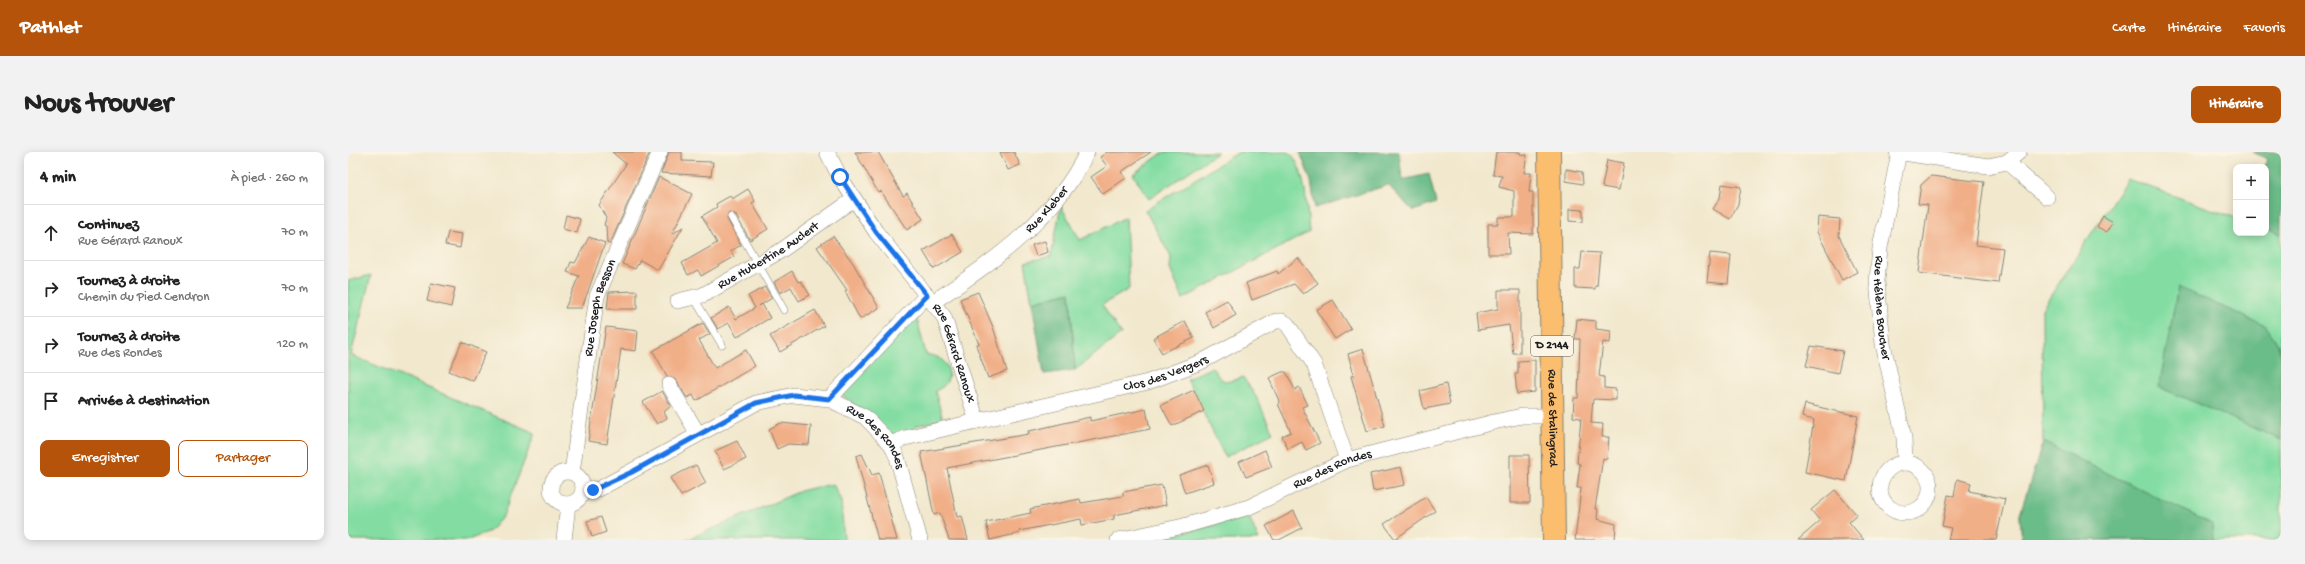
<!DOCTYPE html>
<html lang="fr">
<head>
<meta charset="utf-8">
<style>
	body { margin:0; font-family:"Gochi Hand",sans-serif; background:#f2f2f2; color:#222 }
	.controls { position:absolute; right:12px; top:12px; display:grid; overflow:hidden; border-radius:8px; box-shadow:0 2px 10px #0003 }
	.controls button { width:36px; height:36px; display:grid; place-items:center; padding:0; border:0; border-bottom:1px solid #e0e0e0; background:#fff; color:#222; font:20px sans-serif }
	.stop { position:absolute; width:12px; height:12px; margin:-9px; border:3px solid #1a73e8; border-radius:50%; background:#fff }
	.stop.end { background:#1a73e8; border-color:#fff; box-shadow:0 1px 4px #0008 }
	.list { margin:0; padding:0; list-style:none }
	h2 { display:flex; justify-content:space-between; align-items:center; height:52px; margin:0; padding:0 16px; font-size:17px }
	h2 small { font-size:13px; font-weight:400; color:#767676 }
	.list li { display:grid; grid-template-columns:26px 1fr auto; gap:12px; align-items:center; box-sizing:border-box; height:56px; padding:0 16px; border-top:1px solid #e0e0e0 }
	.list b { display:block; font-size:15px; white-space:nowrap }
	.list p { margin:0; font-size:13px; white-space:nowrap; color:#767676 }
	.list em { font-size:13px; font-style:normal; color:#767676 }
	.actions { display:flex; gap:8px; padding:12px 16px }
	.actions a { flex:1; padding:9px 0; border:1px solid #b45309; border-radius:8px; text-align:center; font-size:14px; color:#b45309 }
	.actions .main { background:#b45309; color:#fff }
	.icon { flex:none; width:22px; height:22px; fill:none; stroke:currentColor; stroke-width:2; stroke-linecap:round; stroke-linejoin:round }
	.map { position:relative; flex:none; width:1933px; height:388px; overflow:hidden; border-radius:8px }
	header { display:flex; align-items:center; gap:24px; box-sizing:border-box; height:56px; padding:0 20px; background:#b45309; color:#fff }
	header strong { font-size:19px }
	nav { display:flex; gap:22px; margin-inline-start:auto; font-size:14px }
	.intro { display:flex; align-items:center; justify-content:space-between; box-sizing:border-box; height:96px; padding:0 24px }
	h1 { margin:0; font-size:28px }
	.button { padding:10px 18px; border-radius:8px; background:#b45309; color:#fff; font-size:14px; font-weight:700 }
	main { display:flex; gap:24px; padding:0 24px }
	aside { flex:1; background:#fff; border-radius:8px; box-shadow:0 2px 10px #0003 }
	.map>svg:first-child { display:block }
	.green { fill:#83dda2; stroke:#507c5f }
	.forest { fill:#6abc88; stroke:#436c52 }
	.building { fill:#f1af88 }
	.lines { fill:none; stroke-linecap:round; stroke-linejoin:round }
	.service-casing { stroke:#868274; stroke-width:8 }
	.minor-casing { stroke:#868274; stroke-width:16 }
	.primary-casing { stroke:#868274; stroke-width:24 }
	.service { stroke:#fff; stroke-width:7 }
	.minor { stroke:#fff; stroke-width:15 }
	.primary { stroke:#fbbd6e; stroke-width:22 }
	.route { stroke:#1a73e8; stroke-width:5 }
	.labels { text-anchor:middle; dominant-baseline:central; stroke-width:3; stroke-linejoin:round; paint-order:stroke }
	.shield { fill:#fcf5e5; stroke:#5f5d58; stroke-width:1 }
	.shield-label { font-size:12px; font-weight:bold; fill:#1c1c1c }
	.street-label { font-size:13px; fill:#1c1c1c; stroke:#fcf5e5 }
</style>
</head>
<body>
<header>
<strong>Pathlet</strong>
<nav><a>Carte</a><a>Itinéraire</a><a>Favoris</a></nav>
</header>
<div class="intro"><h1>Nous trouver</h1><a class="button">Itinéraire</a></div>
<main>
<aside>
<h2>4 min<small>À pied · 260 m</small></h2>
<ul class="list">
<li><svg class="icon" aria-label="ahead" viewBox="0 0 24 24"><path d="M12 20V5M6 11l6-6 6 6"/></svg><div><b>Continuez</b><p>Rue Gérard Ranoux</p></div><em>70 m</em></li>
<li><svg class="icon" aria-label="right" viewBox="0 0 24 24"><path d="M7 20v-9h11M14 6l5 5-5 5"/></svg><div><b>Tournez à droite</b><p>Chemin du Pied Cendron</p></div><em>70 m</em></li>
<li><svg class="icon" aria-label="right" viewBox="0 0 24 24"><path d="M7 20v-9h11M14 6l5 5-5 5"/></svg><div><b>Tournez à droite</b><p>Rue des Rondes</p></div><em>120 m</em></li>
<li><svg class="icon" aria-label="arrive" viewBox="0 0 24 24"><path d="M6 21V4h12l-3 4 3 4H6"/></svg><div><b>Arrivée à destination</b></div></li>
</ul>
<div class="actions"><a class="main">Enregistrer</a><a>Partager</a></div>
</aside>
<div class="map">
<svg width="1933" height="388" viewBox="0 0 1933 388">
	<rect width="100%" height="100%" fill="#fcf5e5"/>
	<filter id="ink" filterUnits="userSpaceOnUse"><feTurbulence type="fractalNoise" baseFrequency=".025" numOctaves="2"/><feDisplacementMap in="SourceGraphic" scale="8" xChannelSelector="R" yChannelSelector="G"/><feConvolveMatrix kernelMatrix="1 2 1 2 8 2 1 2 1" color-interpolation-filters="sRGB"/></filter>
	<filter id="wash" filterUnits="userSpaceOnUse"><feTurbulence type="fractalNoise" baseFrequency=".012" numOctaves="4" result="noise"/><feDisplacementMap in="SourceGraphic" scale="16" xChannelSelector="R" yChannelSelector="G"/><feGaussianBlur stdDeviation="0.9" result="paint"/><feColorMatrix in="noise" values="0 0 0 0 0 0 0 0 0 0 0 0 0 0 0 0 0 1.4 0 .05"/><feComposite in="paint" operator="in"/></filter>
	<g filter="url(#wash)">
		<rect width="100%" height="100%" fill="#f1e8cd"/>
		<g class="green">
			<polygon points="816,0 870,0 801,47 785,22"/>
			<path d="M891,0H941C958,15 959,58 961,80L835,147L822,117L823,105L797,58Z"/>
			<polygon points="1779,27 1888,66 1888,81 1918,81 1918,77 1933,82 1933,388 1674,388 1672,362 1695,290 1694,157"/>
			<polygon points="713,54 732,88 778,65 781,137 754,153 773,182 727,218 722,140 684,150 677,110 703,104"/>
			<polygon points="23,123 3,203 187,281 155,364 142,379 120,388 0,388 0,129"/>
			<path d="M568,162L578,203C602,202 610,231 587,239L595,267L567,274V279L551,283L543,282L494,243Z"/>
			<path d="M864,215C874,231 877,232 895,225L908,245L925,281L877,305L839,227Z"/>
			<polygon points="485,332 493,349 496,388 338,388 455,338"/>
			<polygon points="901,365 911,388 803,388"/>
		</g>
		<g class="forest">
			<polygon points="952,0 1051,0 1054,28 1081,22 1088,51 1065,59 1040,33 967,56 963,29"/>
			<polygon points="1905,0 1933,0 1933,82 1918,77 1918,15 1916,15 1919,7"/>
			<polygon points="1830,135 1918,174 1930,192 1933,205 1933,288 1811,235"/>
			<polygon points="722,140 727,218 696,222 684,150"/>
			<polygon points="1695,290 1864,372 1865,388 1674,388 1672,362"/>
		</g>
		<g id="blocks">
			<g class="building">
				<polygon points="264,0 302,0 262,92 259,91 258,74 256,73 258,66 251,53 278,12"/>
				<polygon points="321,0 334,0 334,9 365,10 363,24 313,21"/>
				<polygon points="507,0 530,0 555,44 559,41 575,67 559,78 533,39 530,40"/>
				<polygon points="652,0 666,0 672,13 660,18"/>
				<polygon points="759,0 803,0 773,20 778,26 755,42 743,25 759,14 752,5"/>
				<polygon points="1148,0 1172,0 1172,2 1179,3 1176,21 1183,21 1181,40 1185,40 1185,82 1160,81 1161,102 1140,102 1140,72 1150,72 1150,65 1166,65 1166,39 1151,35 1154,24 1145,23"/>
				<polygon points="1259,8 1276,11 1271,38 1254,35"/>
				<polygon points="1218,17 1234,20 1235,32 1218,29"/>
				<polygon points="1583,24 1636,30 1628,93 1655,96 1650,131 1571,121 1580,53 1570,52 1573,33"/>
				<polygon points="311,25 344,42 324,82 335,75 310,118 292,108 287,117 274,112"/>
				<polygon points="1374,32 1393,35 1390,52 1382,67 1365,57 1372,46"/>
				<polygon points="400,37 407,49 404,51 420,77 402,88 387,62 380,61 379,67 393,93 383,99 386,105 353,124 350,118 340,123 334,111 369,91 354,64 369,55 368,52 382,44 384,47"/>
				<polygon points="1221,57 1235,58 1235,70 1221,69"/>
				<polygon points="218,63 232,67 229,81 215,77"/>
				<polygon points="1755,64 1765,70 1759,80 1749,75"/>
				<polygon points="1470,65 1492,67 1491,84 1509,120 1494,128 1469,80"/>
				<polygon points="100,80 114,82 112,96 97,93"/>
				<polygon points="604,82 615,100 586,117 575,99"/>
				<polygon points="485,84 505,111 531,156 512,167 497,139 499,138 469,95"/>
				<polygon points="241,85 257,91 234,156 217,156 231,124 219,120 223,110 227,111"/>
				<polygon points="697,89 700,100 688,104 684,93"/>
				<polygon points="1234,100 1252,101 1249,134 1247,134 1247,137 1227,136 1227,117 1232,117"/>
				<polygon points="1362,101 1383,103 1380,132 1359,130"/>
				<polygon points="950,106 970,131 955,142 946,132 904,148 898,131 929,119 930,122"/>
				<polygon points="444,119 450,130 453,129 462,143 451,149 443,135 432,141 426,130"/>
				<polygon points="83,131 107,136 103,155 79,149"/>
				<polygon points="417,135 424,146 411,154 414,152 422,166 389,185 381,171 370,177 363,166 381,155 388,167 407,156 400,144"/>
				<polygon points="1150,138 1172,138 1172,201 1165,201 1161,173 1130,178 1128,161 1150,157"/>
				<polygon points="289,139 289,157 259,157 261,140"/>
				<polygon points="630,140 645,175 659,219 640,226 628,193 631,192 612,147"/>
				<polygon points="879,148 888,163 866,176 857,160"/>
				<polygon points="985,148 1003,177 987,187 968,158"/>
				<polygon points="467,158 476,174 432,200 422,184"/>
				<polygon points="1229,167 1248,169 1248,177 1263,179 1262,191 1255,190 1251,224 1256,225 1256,236 1268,237 1268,248 1245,247 1243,271 1255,272 1254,285 1261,285 1259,307 1255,306 1247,357 1250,357 1249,367 1268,372 1267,388 1227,388 1233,336 1229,336 1232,312 1229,311 1233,266 1225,265 1226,246 1230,246 1232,187 1227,187"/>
				<polygon points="837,169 846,186 814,201 805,186"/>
				<polygon points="355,171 362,182 351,188 367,216 398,198 407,214 348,249 345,243 339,246 328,228 319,224 305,199"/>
				<polygon points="258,175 290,179 288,199 273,197 259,292 240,289"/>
				<polygon points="114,190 138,200 125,229 101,219"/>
				<polygon points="1463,194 1495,199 1490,221 1458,214"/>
				<polygon points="1015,197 1037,274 1019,279 1003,224 1006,223 1000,202"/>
				<polygon points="1187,208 1187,240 1169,242 1167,222 1170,222 1170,209"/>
				<polygon points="934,220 938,220 947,238 951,235 960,253 954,255 972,291 958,298 954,290 940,297 934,284 943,280 930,252 932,251 921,226"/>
				<polygon points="1098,232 1102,252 1076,257 1072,239"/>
				<polygon points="846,238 856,259 824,274 813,253"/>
				<polygon points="314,239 323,254 316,260 319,266 309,272 295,250"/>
				<polygon points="1457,252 1510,264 1498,329 1457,320 1466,268 1454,265"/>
				<polygon points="798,257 802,277 599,316 609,365 614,364 620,388 601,388 592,361 586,363 573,300 681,282 680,279 686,278 742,265 742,269"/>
				<polygon points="433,271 463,274 461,293 440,292 429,297 421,277"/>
				<polygon points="389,289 398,307 376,317 367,299"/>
				<polygon points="917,298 924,315 898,325 891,310"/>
				<polygon points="514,302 524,323 531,321 549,388 530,388 508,304"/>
				<polygon points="1162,303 1181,303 1182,351 1162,351"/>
				<polygon points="348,313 358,331 333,344 322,326"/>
				<polygon points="860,313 866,331 837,341 831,323"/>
				<polygon points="1053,315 1057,333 1025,339 1022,322"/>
				<polygon points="1609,327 1623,331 1621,339 1657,347 1648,388 1600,388 1603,376 1594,374 1600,343 1606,344"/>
				<polygon points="814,333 818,353 766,363 766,367 734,373 733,367 671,379 672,381 642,388 638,370 683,361 682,357 732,347 733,351 775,344 775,340"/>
				<polygon points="1487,338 1509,363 1501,370 1516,388 1450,388 1472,369 1463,358"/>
				<polygon points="1078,345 1087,359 1047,387 1036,372"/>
				<polygon points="946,359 954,376 931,388 926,388 918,374"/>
				<polygon points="253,365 258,380 244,385 239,369"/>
			</g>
		</g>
	</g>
	<g filter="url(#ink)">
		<use href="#blocks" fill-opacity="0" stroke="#868274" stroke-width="1"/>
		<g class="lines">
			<g class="service-casing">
				<g id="service">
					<polyline points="383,65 436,158"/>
					<polyline points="346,146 374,193"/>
				</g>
			</g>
			<g class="minor-casing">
				<g id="minor">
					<path id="s1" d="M479,0L492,25L528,80L596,165L629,269"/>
					<polyline points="1549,0 1640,14 1659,10 1671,0"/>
					<path id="s2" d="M1551,0L1532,96L1529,129L1535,192L1556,286L1557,311"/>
					<polyline points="1659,10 1699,45"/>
					<path id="s3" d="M330,149L355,143L434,98L506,47"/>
					<path id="s4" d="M585,150C644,111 708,66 739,0"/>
					<polyline points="321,233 350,282"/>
					<polyline points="481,247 579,143"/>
					<path id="s5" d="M543,292L557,286L629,269L800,230L853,210L928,169H934L939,172L966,212L999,308"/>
					<circle cx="1557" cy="336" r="25"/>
					<path id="s6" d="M224,320L249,144L312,0"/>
					<circle cx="219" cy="336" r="16"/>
					<path id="s7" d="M235,338L251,337L408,251L446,243L481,247L517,265L543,292L549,305L572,388"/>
					<polyline points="216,388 220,352"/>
					<path id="s8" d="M770,388L836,374L901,355L999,308L1146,270L1174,264H1204"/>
				</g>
			</g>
			<g class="primary-casing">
				<g id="primary">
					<path id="s9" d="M1201,0L1206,388"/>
				</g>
			</g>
			<use href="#service" class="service"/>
			<use href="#minor" class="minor"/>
			<use href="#primary" class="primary"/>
		</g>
	</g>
	<g class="lines" filter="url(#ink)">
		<polyline class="route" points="245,338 284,320 408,251 446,243 481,247 579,143 528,80 492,25"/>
	</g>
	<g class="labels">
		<rect class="shield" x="1183" y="184" width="42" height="20" rx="3"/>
		<g class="shield-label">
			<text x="1204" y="194">D 2144</text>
		</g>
		<g class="street-label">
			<text stroke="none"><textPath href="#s4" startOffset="147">Rue Kleber</textPath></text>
			<text stroke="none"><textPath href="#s3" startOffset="102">Rue Hubertine Auclert</textPath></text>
			<text stroke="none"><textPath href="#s6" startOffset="167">Rue Joseph Besson</textPath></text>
			<text stroke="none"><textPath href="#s2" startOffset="158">Rue Hélène Boucher</textPath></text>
			<text stroke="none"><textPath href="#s1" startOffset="240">Rue Gérard Ranoux</textPath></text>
			<text stroke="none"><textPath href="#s5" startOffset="284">Clos des Vergers</textPath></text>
			<text stroke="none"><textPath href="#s9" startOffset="266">Rue de Stalingrad</textPath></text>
			<text stroke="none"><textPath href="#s7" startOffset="331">Rue des Rondes</textPath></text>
			<text stroke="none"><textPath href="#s8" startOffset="227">Rue des Rondes</textPath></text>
		</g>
	</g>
</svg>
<div class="controls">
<button>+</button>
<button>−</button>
</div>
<div class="stop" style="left:492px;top:25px"></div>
<div class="stop end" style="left:245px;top:338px"></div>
</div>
</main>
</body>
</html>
